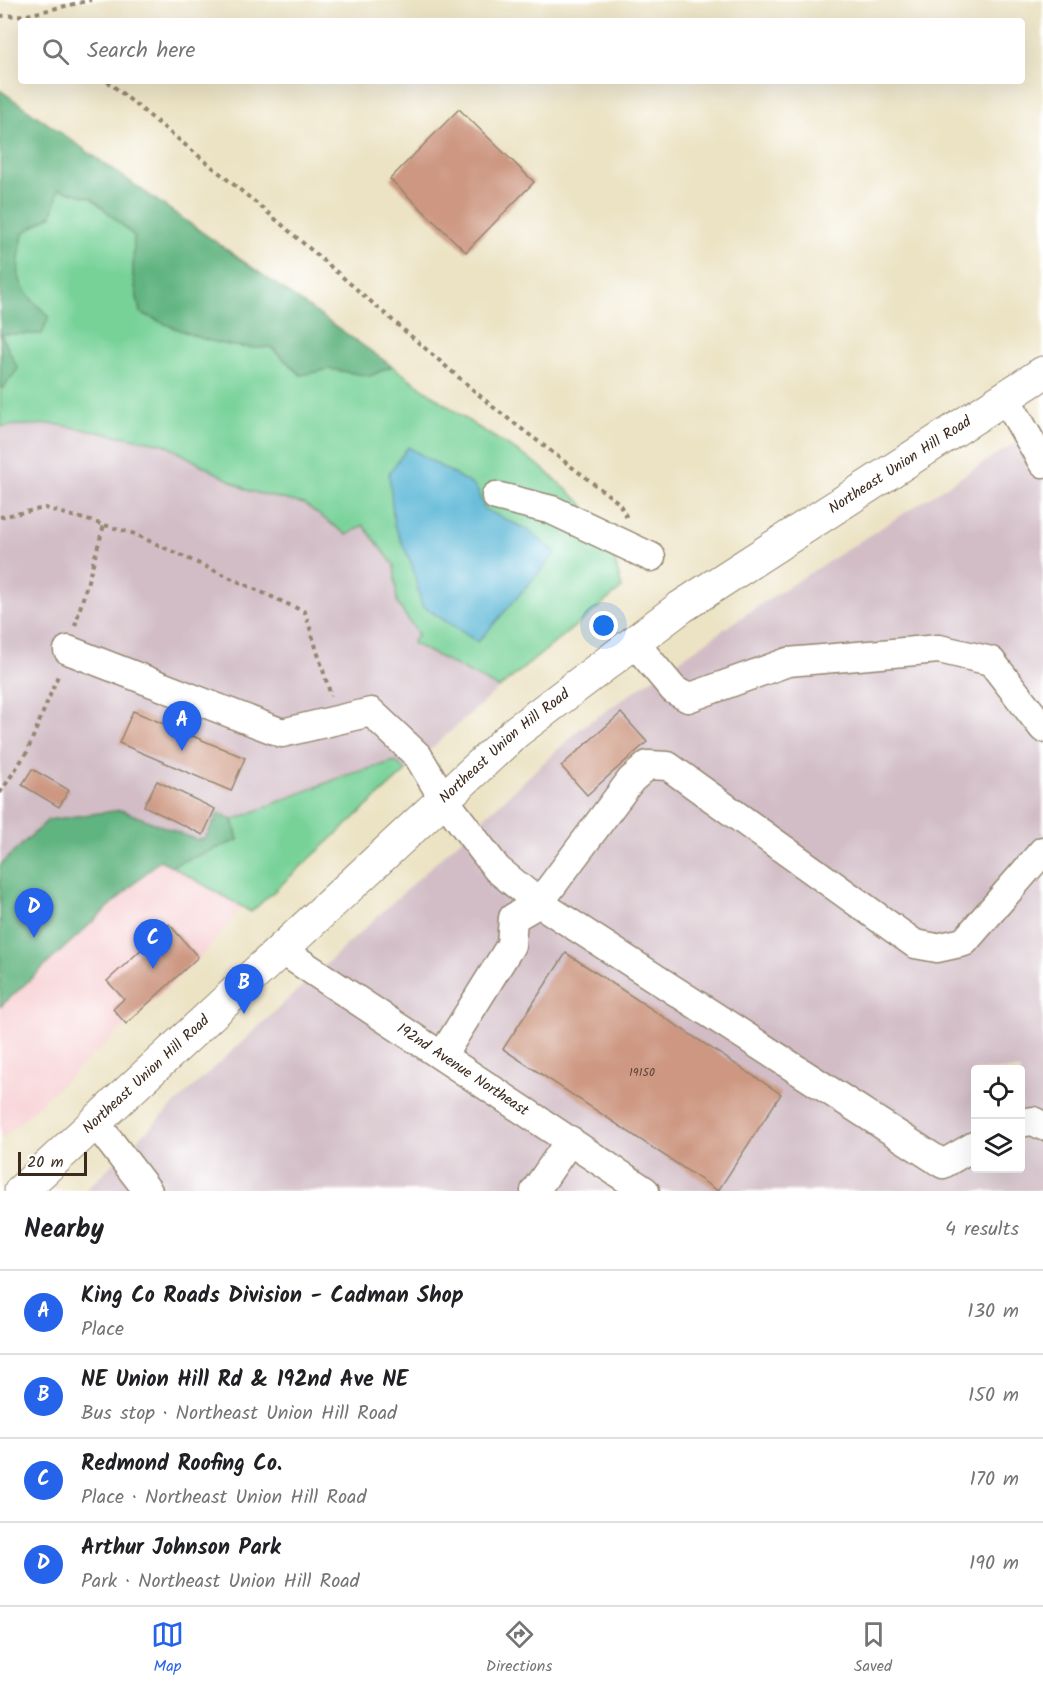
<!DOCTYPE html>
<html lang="en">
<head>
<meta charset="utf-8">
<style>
	body { margin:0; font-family:Kalam,sans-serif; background:#f6f6f6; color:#202124 }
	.controls { position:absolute; right:18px; bottom:18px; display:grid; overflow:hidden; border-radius:6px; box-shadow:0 6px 24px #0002 }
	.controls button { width:54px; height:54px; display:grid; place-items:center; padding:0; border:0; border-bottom:2px solid #e0e0e0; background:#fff; color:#202124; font:30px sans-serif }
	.scale { position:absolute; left:18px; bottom:15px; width:69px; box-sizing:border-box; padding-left:6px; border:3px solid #3b2a1e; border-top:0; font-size:16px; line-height:21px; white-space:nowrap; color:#3b2a1e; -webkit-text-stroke:4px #fff; paint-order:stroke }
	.you { position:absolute; left:604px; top:626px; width:21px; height:21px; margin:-15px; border:4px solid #fff; border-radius:50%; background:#1a73e8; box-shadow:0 0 0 9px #1a73e833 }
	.badge { display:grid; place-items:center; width:39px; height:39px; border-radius:50%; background:#2563eb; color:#fff; font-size:20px; font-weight:700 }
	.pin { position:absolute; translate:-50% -50px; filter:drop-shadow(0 2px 3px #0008) }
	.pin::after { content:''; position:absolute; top:32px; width:21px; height:18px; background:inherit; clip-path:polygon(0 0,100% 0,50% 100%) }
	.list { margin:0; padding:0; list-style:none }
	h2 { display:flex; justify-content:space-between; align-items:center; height:78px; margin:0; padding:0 24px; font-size:26px }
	h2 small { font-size:20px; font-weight:400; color:#757577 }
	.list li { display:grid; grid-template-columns:39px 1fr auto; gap:18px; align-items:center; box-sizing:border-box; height:84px; padding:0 24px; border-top:2px solid #e0e0e0 }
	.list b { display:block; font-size:22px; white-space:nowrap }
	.list p { margin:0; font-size:20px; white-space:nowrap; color:#757577 }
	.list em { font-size:20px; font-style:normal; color:#757577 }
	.icon { flex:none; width:33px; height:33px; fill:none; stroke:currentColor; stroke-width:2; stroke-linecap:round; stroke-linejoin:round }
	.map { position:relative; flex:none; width:1043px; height:1191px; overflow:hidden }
	.search { position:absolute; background:#fff; box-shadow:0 6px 24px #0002; left:18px; right:18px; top:18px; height:66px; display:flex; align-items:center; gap:15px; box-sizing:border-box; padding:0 21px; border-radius:6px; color:#757577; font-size:22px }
	.sheet { height:414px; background:#fff }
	nav { display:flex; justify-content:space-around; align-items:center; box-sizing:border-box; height:84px; border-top:2px solid #e0e0e0; background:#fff; font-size:16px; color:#757577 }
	nav a { display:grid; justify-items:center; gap:3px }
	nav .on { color:#2563eb }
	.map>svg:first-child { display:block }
	.built { fill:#f7cfd2 }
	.industrial { fill:#d2bdc6; fill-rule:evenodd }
	.green { fill:#77d298; stroke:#597e5b; stroke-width:1.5 }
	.forest { fill:#61b480; stroke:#4e6f4f; stroke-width:1.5 }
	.water { fill:#57b5d5; stroke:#49707a; stroke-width:1.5 }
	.building { fill:#cd9781 }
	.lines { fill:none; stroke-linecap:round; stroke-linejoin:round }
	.minor-casing { stroke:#948671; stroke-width:31 }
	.major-casing { stroke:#948671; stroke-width:35 }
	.path { stroke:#948671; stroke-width:4; stroke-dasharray:4.5 4.5; stroke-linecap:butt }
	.minor { stroke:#fff; stroke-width:28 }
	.major { stroke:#fff; stroke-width:33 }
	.labels { text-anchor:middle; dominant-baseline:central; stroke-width:6; stroke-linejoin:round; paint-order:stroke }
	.number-label { font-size:12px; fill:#604537 }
	.street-label { font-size:15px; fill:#3b2a1e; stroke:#fff }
</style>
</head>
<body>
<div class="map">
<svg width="1043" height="1191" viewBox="0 0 1043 1191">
	<rect width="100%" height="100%" fill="#fff"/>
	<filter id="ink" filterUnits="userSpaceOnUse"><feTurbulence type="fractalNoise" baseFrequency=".0167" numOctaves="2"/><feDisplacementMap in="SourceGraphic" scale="12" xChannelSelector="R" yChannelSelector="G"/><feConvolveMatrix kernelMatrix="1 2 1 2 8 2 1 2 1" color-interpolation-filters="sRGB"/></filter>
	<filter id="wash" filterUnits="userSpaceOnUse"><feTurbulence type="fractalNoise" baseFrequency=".008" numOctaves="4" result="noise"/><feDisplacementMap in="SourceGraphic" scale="24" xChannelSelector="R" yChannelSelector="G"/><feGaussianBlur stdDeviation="1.35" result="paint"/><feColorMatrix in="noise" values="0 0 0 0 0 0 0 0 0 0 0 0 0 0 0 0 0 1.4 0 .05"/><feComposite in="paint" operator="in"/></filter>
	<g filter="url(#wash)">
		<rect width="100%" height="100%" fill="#ece3c4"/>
		<polygon class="built" points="159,857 245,903 203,955 0,1140 0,1001"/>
		<g class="industrial">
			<polygon points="55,424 164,444 249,491 304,504 347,535 363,525 394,565 397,603 418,634 412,643 499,688 406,771 395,762 344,776 233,820 219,814 205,838 197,840 121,810 49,820 0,865 0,426"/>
			<path d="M1043,425V1191H85L163,1115L581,728L758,606ZM976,1070H1020V1168H976Z"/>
		</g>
		<g class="green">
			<path d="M58,188L92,198L134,236L133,275L140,312C179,331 226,352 270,347L301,375L330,369L370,376L392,366L476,426L536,463L582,503L613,554L622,588L499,688L412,643L418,634L397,603L394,565L363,525L347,535L304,504L249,491L164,444L55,424L0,426V387L4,388L1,334L26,296L16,270L23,233L52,215Z"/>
			<polygon points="395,761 406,771 251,912 171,866 238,840 233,820 344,776"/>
		</g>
		<g class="forest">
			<path d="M0,90L392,366L370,376L330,369L301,375L271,347C225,352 179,331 140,312L133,275L134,236L92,198L59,189L52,215L23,233C15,278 14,285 49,316L42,334H1L18,369L3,388L0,387Z"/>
			<polygon points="121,810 197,840 205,838 219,813 233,820 238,840 171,866 160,860 0,1007 0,865 48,820"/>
		</g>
		<polygon class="water" points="408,447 476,487 484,509 528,530 556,553 478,642 422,606 412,565 394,525 389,473"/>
		<g id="blocks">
			<g class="building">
				<polygon points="459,109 534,182 466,252 390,179"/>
				<polygon points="133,711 245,758 231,791 119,743"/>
				<polygon points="621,713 647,742 587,795 561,766"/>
				<polygon points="32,769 69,790 59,807 22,785"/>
				<polygon points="157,781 215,809 203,835 144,806"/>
				<polygon points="169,924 198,957 126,1024 113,1009 124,999 107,981"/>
				<polygon points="566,953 781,1094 718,1191 503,1049"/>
			</g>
		</g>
	</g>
	<g filter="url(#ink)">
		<use href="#blocks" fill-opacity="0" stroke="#948671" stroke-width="1.5"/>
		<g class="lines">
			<g class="minor-casing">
				<g id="minor">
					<polyline points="1005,397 1043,463"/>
					<polyline points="496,496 552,510 651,557"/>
					<polyline points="633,641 674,690 688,698 788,662 939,649 991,661 1043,728"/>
					<polyline points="68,650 282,733 371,712 418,756 443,798 497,869 539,903 943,1164 976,1145"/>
					<path id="s1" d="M280,949L645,1191"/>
					<polyline points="442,1056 511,945 513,918 539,903 631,780 648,765 668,766 915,944 937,948 964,942 1043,851"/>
					<polyline points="95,1122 148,1191"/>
					<polyline points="1020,1123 1033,1121 1043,1126"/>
					<polyline points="535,1191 570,1140"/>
				</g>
			</g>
			<g class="major-casing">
				<g id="major">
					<path id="s2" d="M21,1191L517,731L681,607L1043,373"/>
				</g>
			</g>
			<g class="path">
				<polyline points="0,16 27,15 91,0"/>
				<polyline points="107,81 266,211 493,407 619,503 627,518"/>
				<polyline points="0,517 45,508 132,533 305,612 331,696"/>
				<polyline points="75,626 104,525"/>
				<polyline points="0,793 27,752 59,673"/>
			</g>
			<use href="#minor" class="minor"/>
			<use href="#major" class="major"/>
		</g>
	</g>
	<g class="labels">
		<g class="number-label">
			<text x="642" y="1072">19150</text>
		</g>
		<g class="street-label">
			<text stroke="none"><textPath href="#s2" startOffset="1143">Northeast Union Hill Road</textPath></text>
			<text stroke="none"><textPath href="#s2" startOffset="657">Northeast Union Hill Road</textPath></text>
			<text stroke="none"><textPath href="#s1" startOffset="219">192nd Avenue Northeast</textPath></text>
			<text stroke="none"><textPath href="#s2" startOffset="171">Northeast Union Hill Road</textPath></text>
		</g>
	</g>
</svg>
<div class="controls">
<button><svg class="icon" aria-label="locate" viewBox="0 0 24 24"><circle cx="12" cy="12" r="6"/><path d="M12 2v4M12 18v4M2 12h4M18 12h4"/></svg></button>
<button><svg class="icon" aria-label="layers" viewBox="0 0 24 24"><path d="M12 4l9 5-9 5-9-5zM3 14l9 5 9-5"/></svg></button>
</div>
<div class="scale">20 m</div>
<div class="you"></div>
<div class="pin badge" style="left:182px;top:751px">A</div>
<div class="pin badge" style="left:244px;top:1014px">B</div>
<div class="pin badge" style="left:153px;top:969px">C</div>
<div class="pin badge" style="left:34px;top:938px">D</div>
<div class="search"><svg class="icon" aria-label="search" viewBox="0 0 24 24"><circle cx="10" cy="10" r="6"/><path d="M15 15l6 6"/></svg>Search here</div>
</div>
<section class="sheet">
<h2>Nearby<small>4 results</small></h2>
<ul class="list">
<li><span class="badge">A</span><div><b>King Co Roads Division - Cadman Shop</b><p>Place</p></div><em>130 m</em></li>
<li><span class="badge">B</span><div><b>NE Union Hill Rd &amp; 192nd Ave NE</b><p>Bus stop · Northeast Union Hill Road</p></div><em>150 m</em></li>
<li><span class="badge">C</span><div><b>Redmond Roofing Co.</b><p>Place · Northeast Union Hill Road</p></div><em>170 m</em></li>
<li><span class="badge">D</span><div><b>Arthur Johnson Park</b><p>Park · Northeast Union Hill Road</p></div><em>190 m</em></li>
</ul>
</section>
<nav>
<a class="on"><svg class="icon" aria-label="map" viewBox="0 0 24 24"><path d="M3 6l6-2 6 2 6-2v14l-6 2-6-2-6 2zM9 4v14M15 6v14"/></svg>Map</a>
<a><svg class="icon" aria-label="directions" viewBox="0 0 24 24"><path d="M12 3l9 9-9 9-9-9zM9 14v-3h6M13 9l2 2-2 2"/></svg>Directions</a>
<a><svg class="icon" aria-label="saved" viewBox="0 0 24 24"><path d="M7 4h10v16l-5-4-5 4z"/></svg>Saved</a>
</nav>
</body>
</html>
